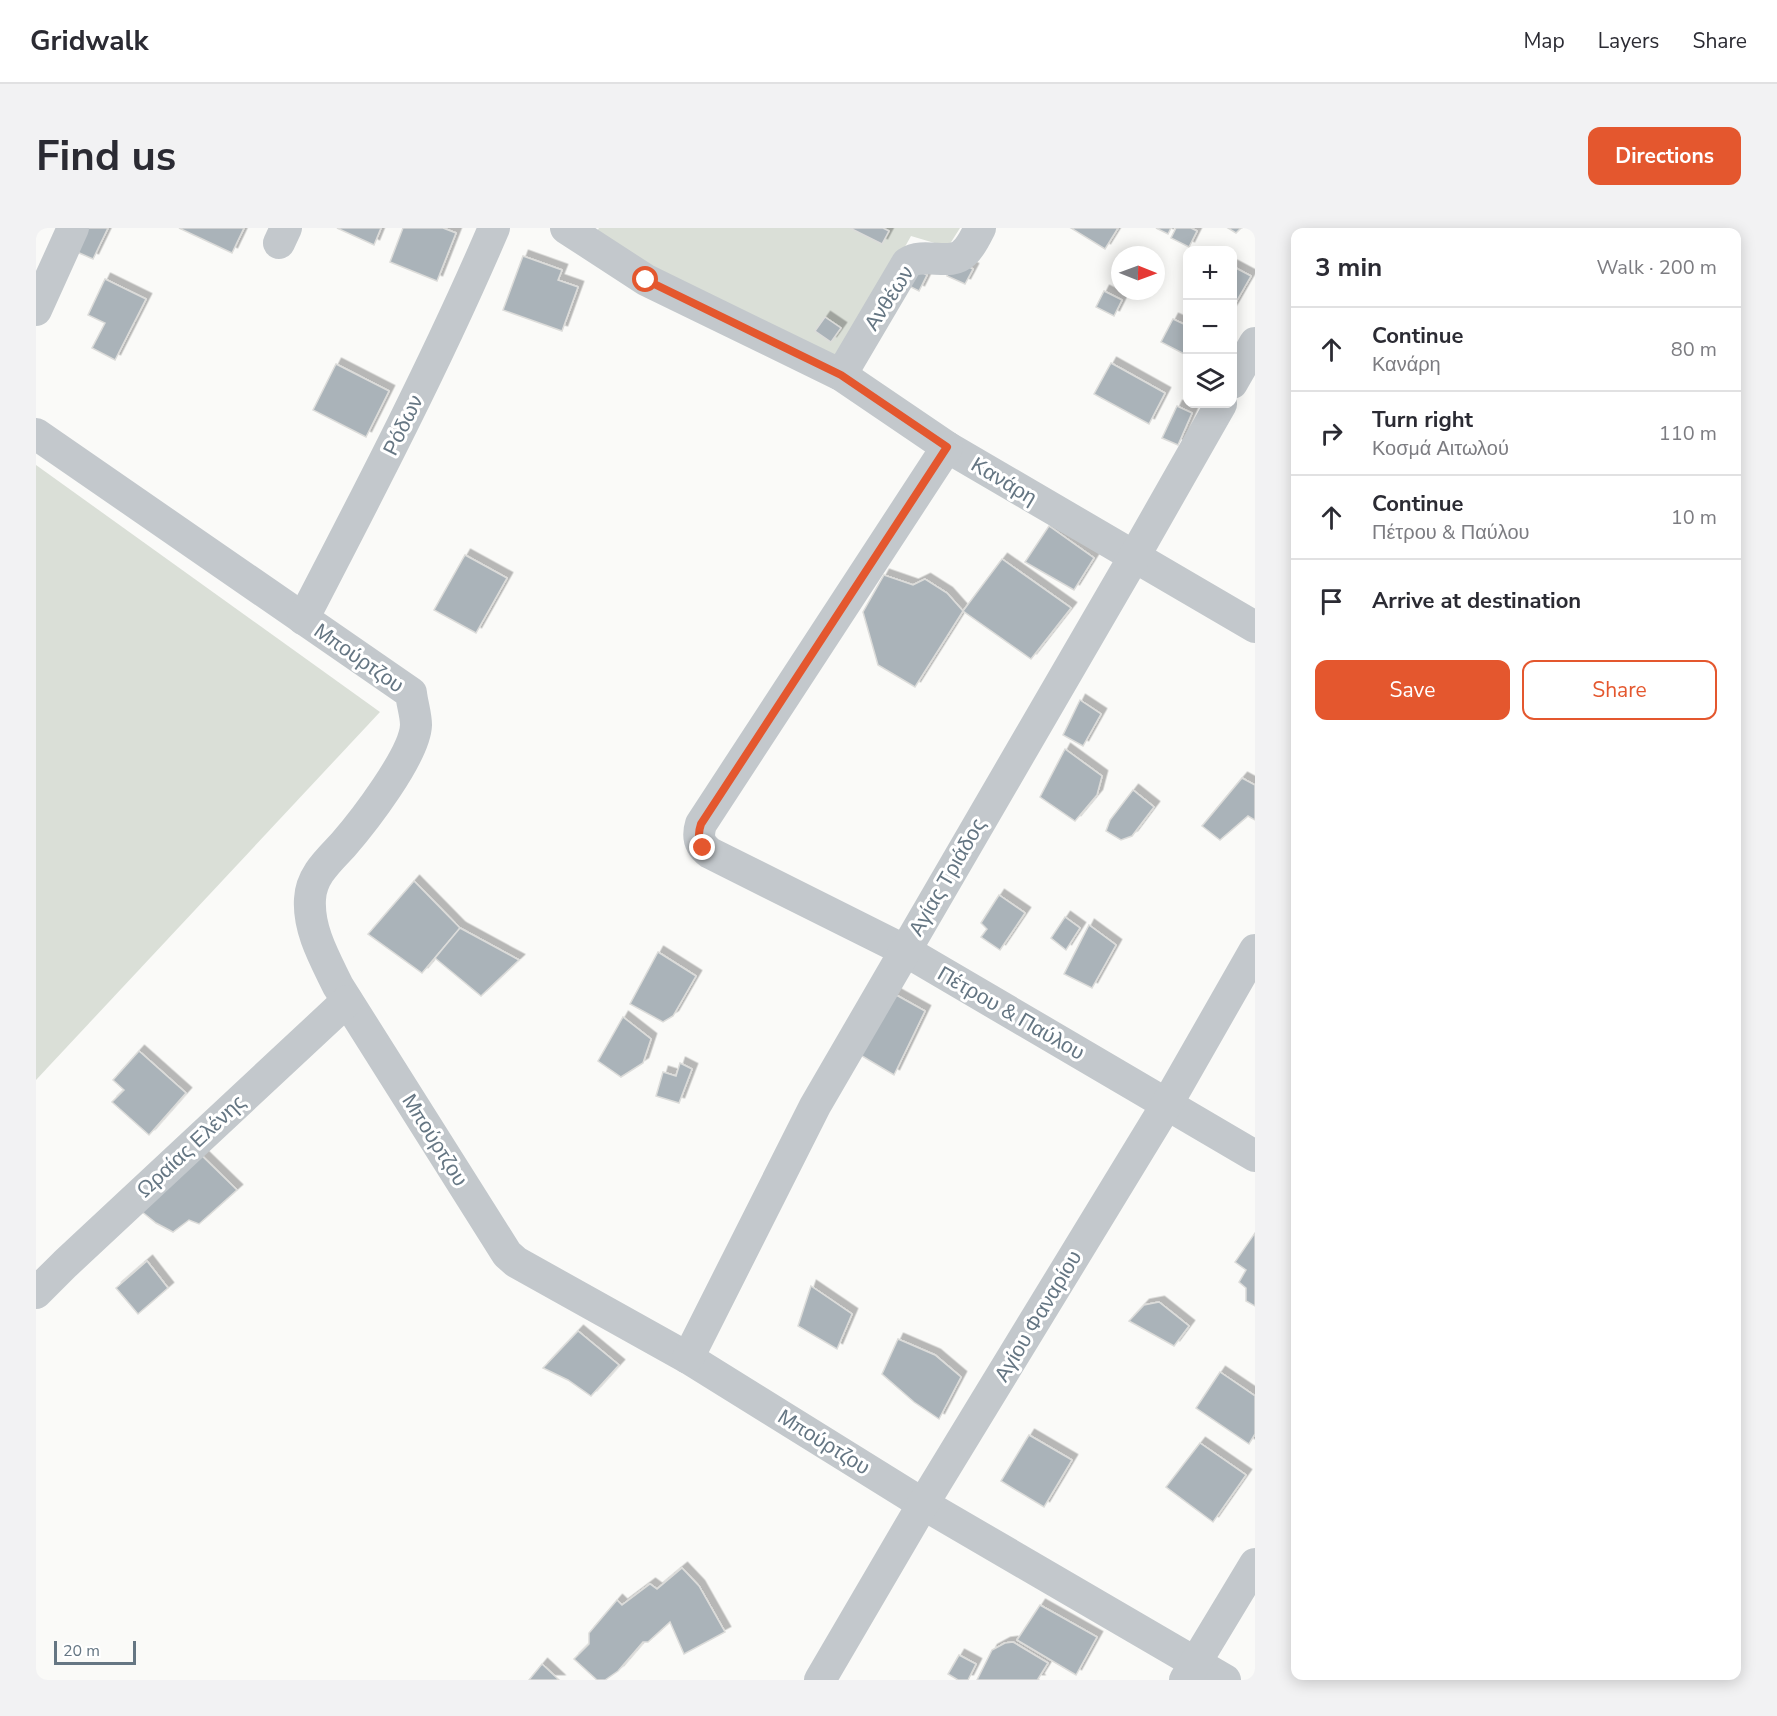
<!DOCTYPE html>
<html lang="en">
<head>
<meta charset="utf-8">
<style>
	body { margin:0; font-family:"Nunito Sans",sans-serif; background:#f2f2f3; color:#2b2b33 }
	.controls { position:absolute; right:18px; top:18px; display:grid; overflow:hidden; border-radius:12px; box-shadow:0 3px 15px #0003 }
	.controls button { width:54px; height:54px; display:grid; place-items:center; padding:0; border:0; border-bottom:2px solid #e1e1e2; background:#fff; color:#2b2b33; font:30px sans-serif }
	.compass { position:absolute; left:1075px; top:18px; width:54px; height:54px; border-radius:50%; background:#fff; box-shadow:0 3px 15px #0003; rotate:91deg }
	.scale { position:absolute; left:18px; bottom:15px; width:82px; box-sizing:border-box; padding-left:6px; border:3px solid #657683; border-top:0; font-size:16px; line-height:21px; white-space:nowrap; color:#657683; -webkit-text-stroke:4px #fff; paint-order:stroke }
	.stop { position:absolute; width:18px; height:18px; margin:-14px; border:4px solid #e4572e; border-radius:50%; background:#fff }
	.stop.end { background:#e4572e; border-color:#fff; box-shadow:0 2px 6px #0008 }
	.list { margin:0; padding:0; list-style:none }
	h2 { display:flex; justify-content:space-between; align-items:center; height:78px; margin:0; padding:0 24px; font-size:26px }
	h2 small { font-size:20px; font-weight:400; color:#7c7c81 }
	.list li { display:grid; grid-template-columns:39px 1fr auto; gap:18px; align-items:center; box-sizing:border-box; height:84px; padding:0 24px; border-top:2px solid #e1e1e2 }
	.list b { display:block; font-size:22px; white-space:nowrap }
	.list p { margin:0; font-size:20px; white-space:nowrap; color:#7c7c81 }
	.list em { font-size:20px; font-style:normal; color:#7c7c81 }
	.actions { display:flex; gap:12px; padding:18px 24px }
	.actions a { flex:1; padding:14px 0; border:2px solid #e4572e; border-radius:12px; text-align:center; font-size:21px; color:#e4572e }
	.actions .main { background:#e4572e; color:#fff }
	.icon { flex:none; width:33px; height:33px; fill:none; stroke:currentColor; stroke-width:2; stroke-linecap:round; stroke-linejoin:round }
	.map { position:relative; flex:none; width:1219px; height:1452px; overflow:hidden; border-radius:12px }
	header { display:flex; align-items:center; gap:36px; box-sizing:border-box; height:84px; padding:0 30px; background:#fff; border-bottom:2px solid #e1e1e2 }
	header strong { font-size:28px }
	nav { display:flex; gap:33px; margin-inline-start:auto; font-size:21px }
	.intro { display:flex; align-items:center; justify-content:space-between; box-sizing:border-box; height:144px; padding:0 36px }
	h1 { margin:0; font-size:42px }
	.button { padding:15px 27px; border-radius:12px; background:#e4572e; color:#fff; font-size:21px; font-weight:700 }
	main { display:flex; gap:36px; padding:0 36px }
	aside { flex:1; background:#fff; border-radius:12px; box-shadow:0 3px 15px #0003 }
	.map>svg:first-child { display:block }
	.green { fill:#dadfd7 }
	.building { fill:#aab3b9; stroke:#dcdcda; stroke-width:1.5; filter:url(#shadow) }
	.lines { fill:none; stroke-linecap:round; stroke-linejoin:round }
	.minor { stroke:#c3c8cc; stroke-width:32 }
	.route { stroke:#e4572e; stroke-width:8 }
	.labels { text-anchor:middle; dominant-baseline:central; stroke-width:6; stroke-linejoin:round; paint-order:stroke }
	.street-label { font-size:21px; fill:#657683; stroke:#fff }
</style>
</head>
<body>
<header>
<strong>Gridwalk</strong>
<nav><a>Map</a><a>Layers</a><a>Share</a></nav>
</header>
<div class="intro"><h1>Find us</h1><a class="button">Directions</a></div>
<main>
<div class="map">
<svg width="1219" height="1452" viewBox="0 0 1219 1452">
	<defs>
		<filter id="shadow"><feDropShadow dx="5.5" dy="-5.5" stdDeviation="0" flood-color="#0004"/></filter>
	</defs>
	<rect width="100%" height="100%" fill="#fafaf8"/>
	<g class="green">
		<polygon points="563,0 924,0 912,19 875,8 799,144 559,6"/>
		<polygon points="0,237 344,484 0,852"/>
	</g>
	<g class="building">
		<polygon points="52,0 72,0 57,31 41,24"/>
		<polygon points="143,0 208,0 196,25"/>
		<polygon points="301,0 345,0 338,17"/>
		<polygon points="367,0 407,0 420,5 401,53 354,34"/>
		<polygon points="814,0 847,0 853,3 846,16"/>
		<polygon points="1035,0 1082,0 1069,21"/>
		<polygon points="1120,0 1135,0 1132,6"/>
		<polygon points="1140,0 1155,0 1161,3 1153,19 1135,10"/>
		<polygon points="1192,0 1205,0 1200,5"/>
		<polygon points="487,28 526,42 522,52 542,59 526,103 467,82"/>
		<polygon points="919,32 937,41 929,56 911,48"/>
		<polygon points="873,38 891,47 883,63 865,54"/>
		<polygon points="1196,38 1215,48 1196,81"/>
		<polygon points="69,51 110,71 79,132 56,120 69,95 52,87"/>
		<polygon points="1068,63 1086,72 1078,88 1060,79"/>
		<polygon points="789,89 805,100 795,114 779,103"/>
		<polygon points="1137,91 1152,98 1152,128 1125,114"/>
		<polygon points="1075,135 1129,165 1113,196 1058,166"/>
		<polygon points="300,136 353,163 330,209 277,182"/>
		<polygon points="1141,178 1156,185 1142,217 1126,210"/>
		<polygon points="1013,298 1058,330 1038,362 989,334"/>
		<polygon points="429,327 471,350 440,405 398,382"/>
		<polygon points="966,331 1035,380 995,431 927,383"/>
		<polygon points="848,347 877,357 889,351 911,365 927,383 879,459 842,437 827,384"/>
		<polygon points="1044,472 1065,486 1047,518 1027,507"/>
		<polygon points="1029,521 1066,548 1061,567 1039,593 1004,569"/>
		<polygon points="1206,550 1219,557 1219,592 1212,588 1184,612 1166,598"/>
		<polygon points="1097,562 1118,579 1096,608 1085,612 1070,603 1074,592"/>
		<polygon points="378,653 424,700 386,745 332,706"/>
		<polygon points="963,667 989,685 964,722 945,709 951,701 945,695"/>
		<polygon points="1029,689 1044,700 1030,722 1015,710"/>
		<polygon points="1053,697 1080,717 1056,760 1028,746"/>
		<polygon points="424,700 483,732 445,768 399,730"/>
		<polygon points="622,724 660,748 637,788 627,794 594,776"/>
		<polygon points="853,763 889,783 858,847 821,825"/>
		<polygon points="587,789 615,811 607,835 585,849 562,833"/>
		<polygon points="103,823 150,865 113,907 76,874 88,862 77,852"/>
		<polygon points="644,835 656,841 643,875 620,868 627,844 640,848"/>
		<polygon points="160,922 201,962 163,996 153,992 137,1004 120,995 105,983"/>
		<polygon points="1219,1005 1219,1078 1210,1073 1210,1060 1203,1054 1210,1042 1199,1034"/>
		<polygon points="111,1033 132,1060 102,1086 80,1060"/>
		<polygon points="775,1058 816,1086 801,1121 762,1098"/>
		<polygon points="1123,1074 1153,1098 1138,1118 1093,1093 1108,1077"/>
		<polygon points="542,1103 583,1137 555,1168 532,1152 507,1140"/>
		<polygon points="862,1111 899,1127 925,1149 903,1191 878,1174 846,1146"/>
		<polygon points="1184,1144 1219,1168 1219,1206 1213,1216 1160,1180"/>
		<polygon points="993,1207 1036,1232 1008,1279 965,1253"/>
		<polygon points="1164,1215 1210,1247 1177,1294 1130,1259"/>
		<polygon points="646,1340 663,1358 689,1404 648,1426 634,1394 612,1414 607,1414 582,1443 569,1452 561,1452 538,1431 553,1416 553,1405 581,1372 586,1377 614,1356 621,1361"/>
		<polygon points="1004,1377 1061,1409 1040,1447 981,1412"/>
		<polygon points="977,1414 1012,1435 1002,1451 1003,1452 941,1452 956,1422 969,1415"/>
		<polygon points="923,1427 940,1436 932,1452 922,1452 912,1446"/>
		<polygon points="506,1436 523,1452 493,1452"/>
	</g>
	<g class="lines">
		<g class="minor">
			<polyline points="530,0 610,52 805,147 911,219 1219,399"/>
			<polyline points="243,15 250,0"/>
			<polyline points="0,82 37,0"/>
			<path d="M805,147L871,35C889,23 914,39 928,25C935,19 940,8 944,0"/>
			<polyline points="1196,155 1219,115"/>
			<path d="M0,206L375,465C376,475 380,487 380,497C379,527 327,594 307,617C292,633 275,648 274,671C272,702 289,731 302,758L471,1026L480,1034L652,1130L887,1276L1189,1452"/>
			<path d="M911,219L665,596C661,609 663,617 674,625L868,722L1219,928"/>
			<path d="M267,391C334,262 401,133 458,0"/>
			<polyline points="0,1065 29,1036 311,773"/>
			<polyline points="652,1130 779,878 1098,329 1185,176"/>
			<polyline points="784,1452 887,1276 1131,876 1219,722"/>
			<polyline points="1149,1452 1219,1336"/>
		</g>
	</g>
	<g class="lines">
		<path class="route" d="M610,52L805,147L911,219L665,596C662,605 662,611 667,620"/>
	</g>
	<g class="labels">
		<g class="street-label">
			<text transform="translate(853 70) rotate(-57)">Ανθέων</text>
			<text transform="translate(367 197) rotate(-64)">Ρόδων</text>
			<text transform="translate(968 253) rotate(31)">Κανάρη</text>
			<text transform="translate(323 430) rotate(35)">Μπούρτζου</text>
			<text transform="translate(911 649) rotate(-60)">Αγίας Τριάδος</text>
			<text transform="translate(975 785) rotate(30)">Πέτρου &amp; Παύλου</text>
			<text transform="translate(399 912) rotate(58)">Μπούρτζου</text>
			<text transform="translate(155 918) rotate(-43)">Ωραίας Ελένης</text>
			<text transform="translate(1002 1088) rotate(-59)">Αγίου Φαναρίου</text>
			<text transform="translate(788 1214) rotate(32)">Μπούρτζου</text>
		</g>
	</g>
</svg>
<div class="controls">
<button>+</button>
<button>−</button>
<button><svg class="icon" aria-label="layers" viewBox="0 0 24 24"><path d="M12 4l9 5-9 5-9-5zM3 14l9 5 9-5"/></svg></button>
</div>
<svg class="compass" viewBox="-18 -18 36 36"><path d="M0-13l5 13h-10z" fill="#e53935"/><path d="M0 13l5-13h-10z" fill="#7c7c81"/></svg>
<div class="scale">20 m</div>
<div class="stop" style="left:610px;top:52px"></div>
<div class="stop end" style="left:667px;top:620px"></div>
</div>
<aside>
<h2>3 min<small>Walk · 200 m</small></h2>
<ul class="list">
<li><svg class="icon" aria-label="ahead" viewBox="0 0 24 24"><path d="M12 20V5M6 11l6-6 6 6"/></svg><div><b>Continue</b><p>Κανάρη</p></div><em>80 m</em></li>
<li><svg class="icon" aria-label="right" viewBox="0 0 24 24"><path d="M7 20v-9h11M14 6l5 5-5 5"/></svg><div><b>Turn right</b><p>Κοσμά Αιτωλού</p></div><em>110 m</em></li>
<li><svg class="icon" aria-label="ahead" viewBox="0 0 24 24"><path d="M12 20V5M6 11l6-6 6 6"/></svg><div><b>Continue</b><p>Πέτρου &amp; Παύλου</p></div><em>10 m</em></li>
<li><svg class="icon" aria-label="arrive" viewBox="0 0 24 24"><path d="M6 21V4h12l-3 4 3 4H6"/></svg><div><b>Arrive at destination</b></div></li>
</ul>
<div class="actions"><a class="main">Save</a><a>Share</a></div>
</aside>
</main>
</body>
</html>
